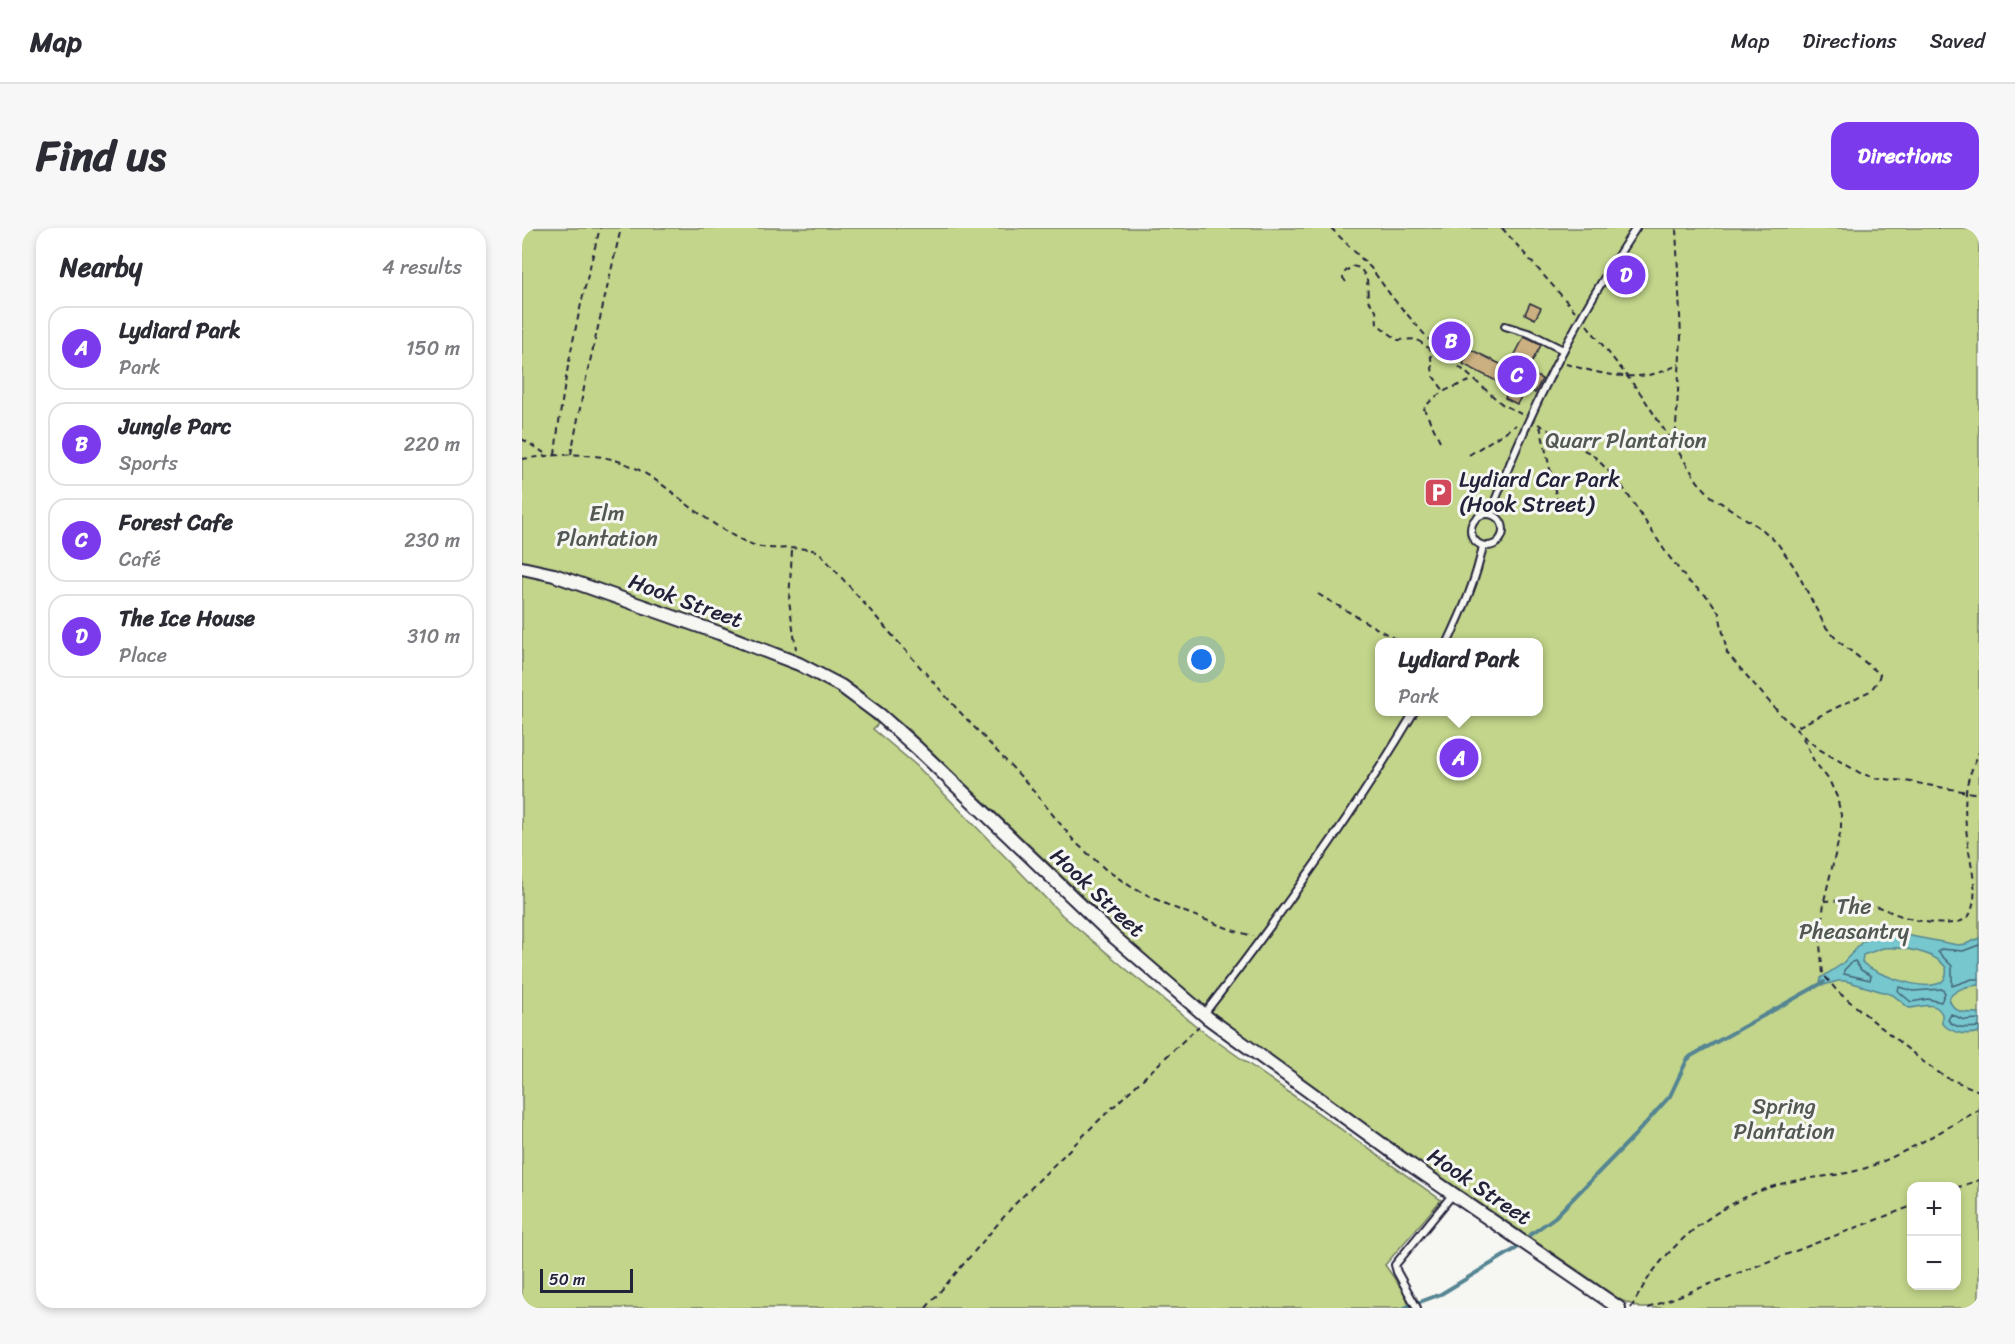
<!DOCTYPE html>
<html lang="en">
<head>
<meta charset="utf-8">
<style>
	:root { --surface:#fff; --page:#f7f7f7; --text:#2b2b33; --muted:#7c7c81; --line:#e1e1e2; --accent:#7c3aed }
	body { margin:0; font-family:Sriracha,sans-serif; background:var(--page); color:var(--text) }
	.controls { position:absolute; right:18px; bottom:18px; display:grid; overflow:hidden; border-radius:12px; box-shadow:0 3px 9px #0003 }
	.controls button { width:54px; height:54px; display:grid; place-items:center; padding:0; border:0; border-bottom:2px solid var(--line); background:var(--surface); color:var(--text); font:30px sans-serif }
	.scale { position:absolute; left:18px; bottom:15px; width:93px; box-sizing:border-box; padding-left:6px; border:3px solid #22223b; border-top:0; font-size:16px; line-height:21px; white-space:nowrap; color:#22223b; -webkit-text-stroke:4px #f6f6f2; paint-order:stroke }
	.you { position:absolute; left:680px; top:432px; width:21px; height:21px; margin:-15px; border:4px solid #fff; border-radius:50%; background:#1a73e8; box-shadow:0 0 0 9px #1a73e833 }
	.badge { display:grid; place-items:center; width:39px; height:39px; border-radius:50%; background:var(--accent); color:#fff; font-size:20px; font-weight:700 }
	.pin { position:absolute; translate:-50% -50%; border:3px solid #fff; box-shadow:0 2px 6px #0006 }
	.popup { position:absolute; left:853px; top:410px; width:168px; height:78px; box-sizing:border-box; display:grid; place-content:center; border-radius:12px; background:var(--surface); filter:drop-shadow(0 2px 4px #0005); font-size:20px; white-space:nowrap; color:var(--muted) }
	.popup b { font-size:22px; color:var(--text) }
	.popup::after { content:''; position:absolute; left:50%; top:100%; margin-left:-12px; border:12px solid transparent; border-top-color:var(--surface) }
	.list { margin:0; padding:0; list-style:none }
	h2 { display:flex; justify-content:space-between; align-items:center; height:78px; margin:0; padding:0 24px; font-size:26px }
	h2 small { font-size:20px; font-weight:400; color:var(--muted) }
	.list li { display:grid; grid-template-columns:39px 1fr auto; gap:18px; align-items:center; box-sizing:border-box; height:84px; margin:0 12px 12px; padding:0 12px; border:2px solid var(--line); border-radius:18px }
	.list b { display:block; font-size:22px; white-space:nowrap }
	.list p { margin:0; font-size:20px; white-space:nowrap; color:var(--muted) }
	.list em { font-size:20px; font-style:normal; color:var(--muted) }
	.map { position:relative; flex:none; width:1457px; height:1080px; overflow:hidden; border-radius:18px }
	header { display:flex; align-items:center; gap:36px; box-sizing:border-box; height:84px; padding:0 30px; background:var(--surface); border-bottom:2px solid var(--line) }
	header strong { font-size:28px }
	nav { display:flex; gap:33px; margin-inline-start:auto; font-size:21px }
	.intro { display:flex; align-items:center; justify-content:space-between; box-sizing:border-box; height:144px; padding:0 36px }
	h1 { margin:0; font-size:42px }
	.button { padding:15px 27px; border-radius:18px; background:var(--accent); color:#fff; font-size:21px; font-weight:700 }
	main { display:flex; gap:36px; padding:0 36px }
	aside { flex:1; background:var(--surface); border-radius:18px; box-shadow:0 3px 9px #0003 }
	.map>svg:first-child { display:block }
	.green { fill:#c2d58a; stroke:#727c62; stroke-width:1.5; fill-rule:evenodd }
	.water { fill:#76c7ce; stroke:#548593; stroke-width:1.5; fill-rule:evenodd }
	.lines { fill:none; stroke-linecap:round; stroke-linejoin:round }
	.shore { stroke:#446476; stroke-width:1.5 }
	.stream { stroke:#548593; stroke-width:4 }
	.building { fill:#cbb181; stroke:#22223b; stroke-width:1.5 }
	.lane-casing { stroke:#22223b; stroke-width:10 }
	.street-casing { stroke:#22223b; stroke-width:16 }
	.path { stroke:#22223b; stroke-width:2; stroke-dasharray:6 4.5; stroke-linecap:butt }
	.lane { stroke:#f6f6f2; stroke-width:6 }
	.street { stroke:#f6f6f2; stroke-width:12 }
	.labels { text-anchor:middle; stroke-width:6; stroke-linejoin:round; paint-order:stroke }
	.park-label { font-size:22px; fill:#525853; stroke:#f6f6f2 }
	.poi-label { font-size:22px; fill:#22223b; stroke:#f6f6f2; text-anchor:start }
	.street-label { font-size:22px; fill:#22223b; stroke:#f6f6f2 }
</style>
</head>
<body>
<header>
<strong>Map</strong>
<nav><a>Map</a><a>Directions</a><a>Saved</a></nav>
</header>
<div class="intro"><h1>Find us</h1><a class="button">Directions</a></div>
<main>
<aside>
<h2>Nearby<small>4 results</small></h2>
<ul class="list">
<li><span class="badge">A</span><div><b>Lydiard Park</b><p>Park</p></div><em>150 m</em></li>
<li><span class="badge">B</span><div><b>Jungle Parc</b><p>Sports</p></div><em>220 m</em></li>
<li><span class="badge">C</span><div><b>Forest Cafe</b><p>Café</p></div><em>230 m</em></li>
<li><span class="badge">D</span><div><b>The Ice House</b><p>Place</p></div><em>310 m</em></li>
</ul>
</aside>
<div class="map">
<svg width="1457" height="1080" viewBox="0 0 1457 1080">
	<rect width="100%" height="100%" fill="#f6f6f2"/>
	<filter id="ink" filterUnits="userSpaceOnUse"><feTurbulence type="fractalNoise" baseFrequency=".0167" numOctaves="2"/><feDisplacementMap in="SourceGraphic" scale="12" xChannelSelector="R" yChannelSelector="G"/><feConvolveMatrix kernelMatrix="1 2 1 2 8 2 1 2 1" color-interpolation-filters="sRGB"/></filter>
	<g filter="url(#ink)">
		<g class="green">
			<path d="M0,0H1457V1080H1118L1099,1072L761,840L697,793L624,733L568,675L386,501L335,460L308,445L0,336ZM858,414H1016V484H858ZM1390,958H1434V1058H1390Z"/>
			<polygon points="0,342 247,424 330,471 356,496 351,501 395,538 540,687 610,746 683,805 919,972 863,1037 884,1067 887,1080 0,1080"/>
		</g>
		<path class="water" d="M1357,706H1378L1436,717L1444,716L1457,710V757C1447,757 1431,762 1427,771C1432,786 1444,785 1457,785V804C1444,808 1431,805 1420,796V786C1413,772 1400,779 1387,780L1371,767L1324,753H1316L1302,757L1298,756L1299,750L1320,736L1340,714ZM1361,720C1380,719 1413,723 1424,740C1430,776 1352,747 1340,734L1341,727Z"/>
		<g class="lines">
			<g class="shore">
				<polyline points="1457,717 1441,723 1419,721 1416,724 1430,738 1430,758 1450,751 1457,751"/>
				<polygon points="1333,733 1339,742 1349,748 1348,752 1322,746 1322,742 1330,734"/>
				<polygon points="1377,759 1391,763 1420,761 1423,765 1419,774 1406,771 1389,774 1376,763"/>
				<path d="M1457,791L1442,792L1429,786L1426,792C1433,801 1446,800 1457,799"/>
			</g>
			<g class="stream">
				<polyline points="1008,1007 1033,989 1113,907 1148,868 1165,832 1169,828 1302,754"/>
				<polyline points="882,1080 919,1066 995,1020"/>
			</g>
		</g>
		<g class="building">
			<polygon points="1008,75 1019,80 1013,91 1003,86"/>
			<polygon points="933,103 938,113 925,120 919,110"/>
			<polygon points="1002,109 1019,117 1005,143 1020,151 1013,165 1004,160 995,176 983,170 988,160 941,136 948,121 986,140"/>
		</g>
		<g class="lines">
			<defs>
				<g id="lane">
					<polyline points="983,98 1009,106 1041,122"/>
					<circle cx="965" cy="302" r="16"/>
					<path d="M968,286C1006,185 1054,90 1114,0"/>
					<path d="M926,414C941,382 954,352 961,318"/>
					<path d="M682,786C757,689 830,589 892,484"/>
					<polyline points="895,1080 875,1044 873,1037 931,966"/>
				</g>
				<polyline id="street" points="0,340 32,347 197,405 277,436 319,458 358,487 396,521 591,708 686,790 883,933 1097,1080"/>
			</defs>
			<use href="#lane" class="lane-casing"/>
			<use href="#street" class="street-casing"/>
			<g class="path">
				<polyline points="809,0 849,40 870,69 910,115 980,176 1001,187"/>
				<polyline points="980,0 1053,83"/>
				<polyline points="1414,0 1416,0"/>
				<polyline points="824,54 821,50 823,44 830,38 838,40 845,50 846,72 854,82 855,96 876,112 894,111 908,121 911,148 922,163"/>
				<polyline points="1065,97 1119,166 1176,254 1190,269 1241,302 1256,316 1273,340 1303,398 1316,413 1358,446 1356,453 1348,463 1273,500"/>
				<path d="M1044,136C1082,147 1121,157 1157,136"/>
				<polyline points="1016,196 1071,227 1098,255 1145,326 1166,353 1187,370 1197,385 1205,425 1257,485 1280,507 1297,521 1338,545 1353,550 1383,553 1457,566"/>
				<polyline points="1018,198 1035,271"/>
				<polyline points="0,211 27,228"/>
				<path d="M918,213L902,181C913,164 932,159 950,152"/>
				<polyline points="1153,217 1159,109 1154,0"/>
				<polyline points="49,226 63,155 99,0"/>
				<path d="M33,227C41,151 58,75 78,0"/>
				<polyline points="947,227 994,197"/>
				<path d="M0,231C36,226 75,222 109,238C129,247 149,263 166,277C185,291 207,308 229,316C251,325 276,316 297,324L436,482L505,555L553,614L583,641L611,660L650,679L713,703L731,708"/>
				<polyline points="270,323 267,372 274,421"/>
				<polyline points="796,366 878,414"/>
				<polyline points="1281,510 1292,533 1307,552 1315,569 1319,587 1319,602 1302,673 1298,717 1301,746 1316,764 1403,835 1423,849 1457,863"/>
				<path d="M1302,673C1318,672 1333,673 1348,677C1360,679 1371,686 1383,689C1398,694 1439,702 1448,686C1457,666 1450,644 1447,623C1444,604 1442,583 1444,564C1445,550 1452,537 1457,524"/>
				<polyline points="1434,960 1457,952"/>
				<polyline points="404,1080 492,977 572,897 677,798"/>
				<path d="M1109,1080C1116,1068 1122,1056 1130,1045C1162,1002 1211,968 1263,955C1290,948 1317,949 1344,940C1383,926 1420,902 1457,882"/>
				<polyline points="1126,1080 1390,978"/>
			</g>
			<use href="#lane" class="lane"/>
			<use href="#street" class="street"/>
		</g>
	</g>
	<defs>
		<symbol id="parking-square" viewBox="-11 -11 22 22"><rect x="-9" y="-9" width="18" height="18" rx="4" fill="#d1495b" stroke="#f6f6f2"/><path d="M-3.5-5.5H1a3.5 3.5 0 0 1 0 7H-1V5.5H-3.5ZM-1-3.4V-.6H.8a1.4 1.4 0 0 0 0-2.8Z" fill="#fff"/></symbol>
	</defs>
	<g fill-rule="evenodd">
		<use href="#parking-square" x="900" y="248" width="33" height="33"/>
	</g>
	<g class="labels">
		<g class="park-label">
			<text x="1104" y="220">Quarr Plantation</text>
			<text x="85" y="293">Elm<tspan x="85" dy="25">Plantation</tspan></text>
			<text x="1332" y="686">The<tspan x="1332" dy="25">Pheasantry</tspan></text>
			<text x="1262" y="886">Spring<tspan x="1262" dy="25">Plantation</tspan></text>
		</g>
		<g class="poi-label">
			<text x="937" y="259">Lydiard Car Park<tspan x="937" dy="25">(Hook Street)</tspan></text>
		</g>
		<g class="street-label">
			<text transform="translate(164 372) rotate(20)" y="8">Hook Street</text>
			<text transform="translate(576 664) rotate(43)" y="8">Hook Street</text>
			<text transform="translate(958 958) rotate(34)" y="8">Hook Street</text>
		</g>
	</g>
</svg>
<div class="controls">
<button>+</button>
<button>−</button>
</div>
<div class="scale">50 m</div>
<div class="you"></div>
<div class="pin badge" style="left:937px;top:530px">A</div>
<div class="popup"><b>Lydiard Park</b>Park</div>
<div class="pin badge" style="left:929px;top:113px">B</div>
<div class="pin badge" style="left:995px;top:147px">C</div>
<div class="pin badge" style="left:1104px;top:47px">D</div>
</div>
</main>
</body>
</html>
